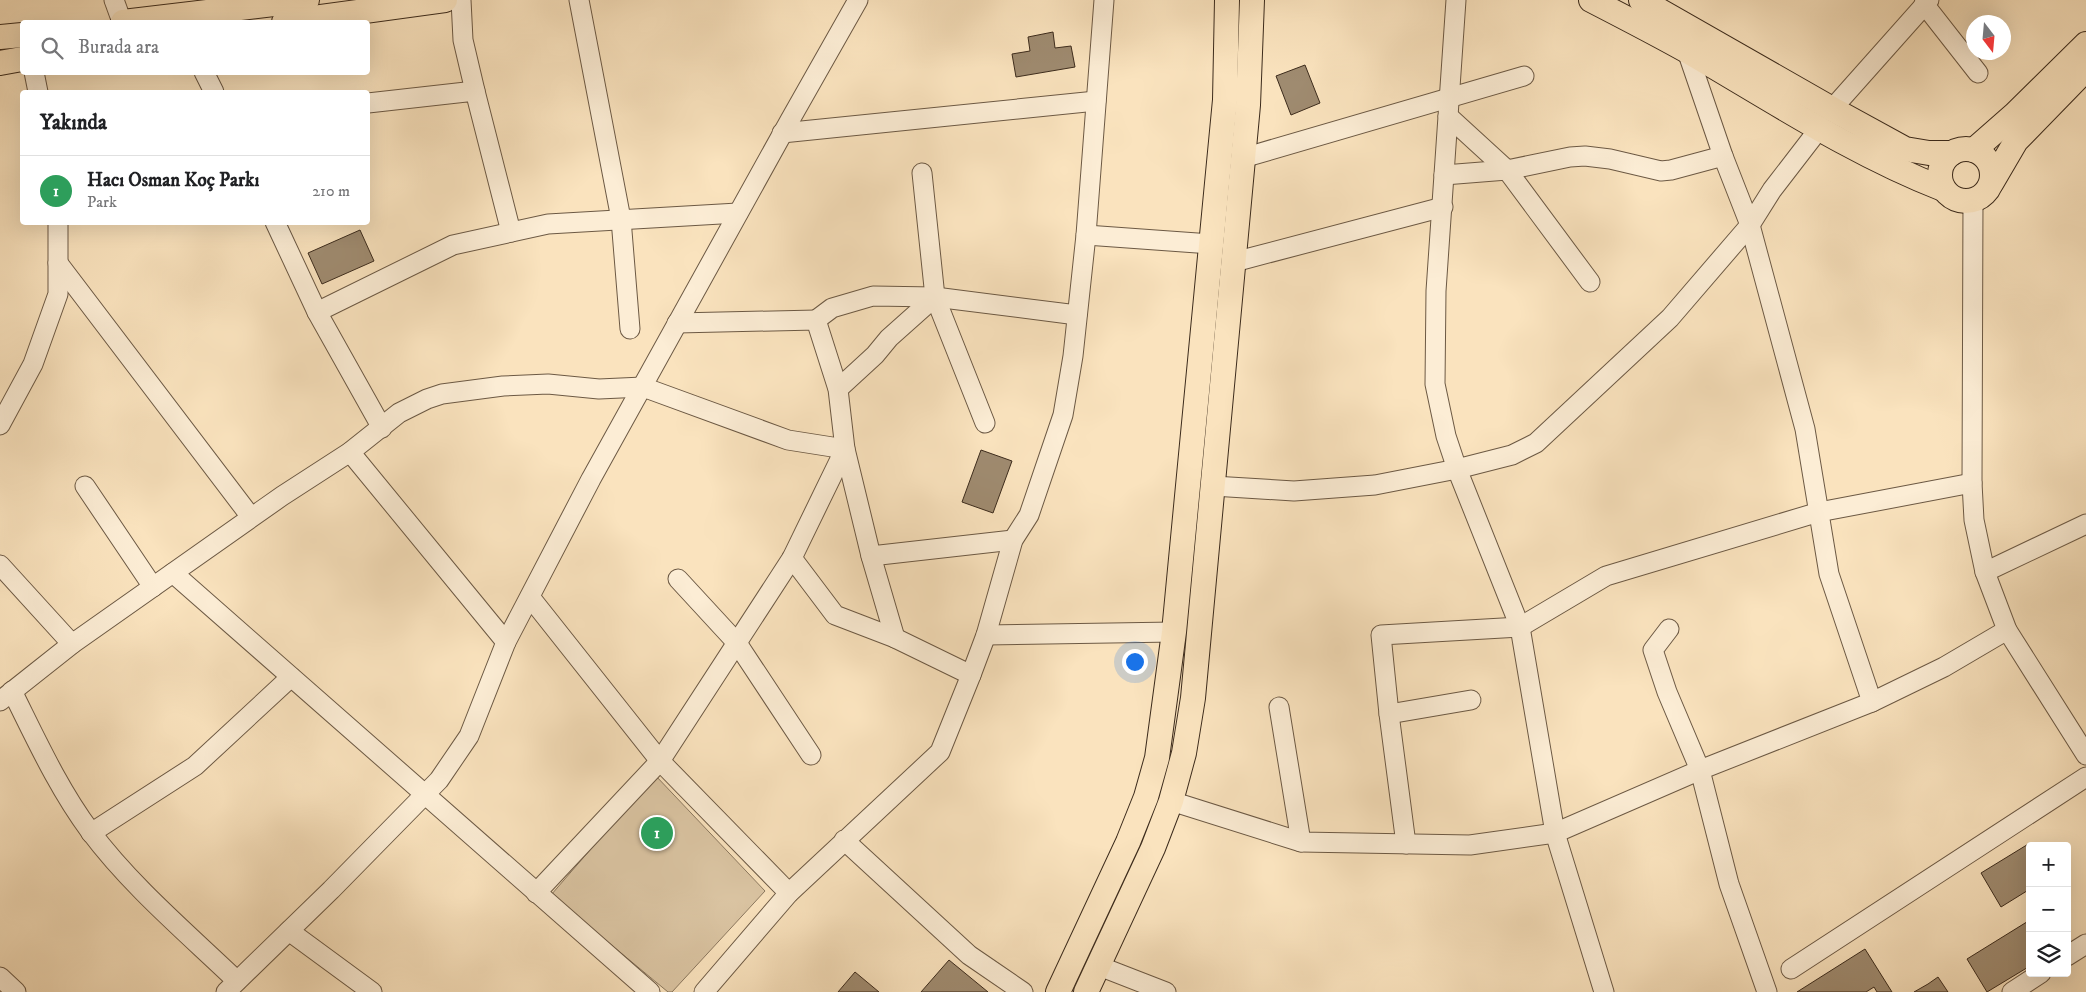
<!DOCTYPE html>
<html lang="tr">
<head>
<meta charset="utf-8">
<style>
	:root { --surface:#fff; --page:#f2f2f2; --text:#202124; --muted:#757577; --line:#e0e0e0; --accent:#8f2418 }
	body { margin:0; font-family:"IM FELL DW Pica",serif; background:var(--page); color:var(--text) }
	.controls { position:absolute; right:15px; bottom:15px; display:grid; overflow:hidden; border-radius:5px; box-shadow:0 5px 20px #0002 }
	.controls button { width:45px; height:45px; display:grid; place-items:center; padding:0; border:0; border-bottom:1px solid var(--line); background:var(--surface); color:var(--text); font:25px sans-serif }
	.compass { position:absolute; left:1966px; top:15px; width:45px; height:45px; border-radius:50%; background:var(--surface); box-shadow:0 5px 20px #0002; rotate:164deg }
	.you { position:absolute; left:1134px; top:661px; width:18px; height:18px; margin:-12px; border:4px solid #fff; border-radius:50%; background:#1a73e8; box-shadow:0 0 0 8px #1a73e833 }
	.badge { display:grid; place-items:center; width:32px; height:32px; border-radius:50%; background:var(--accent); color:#fff; font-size:16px; font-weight:700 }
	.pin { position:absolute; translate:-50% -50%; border:2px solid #fff; box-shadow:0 1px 5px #0006 }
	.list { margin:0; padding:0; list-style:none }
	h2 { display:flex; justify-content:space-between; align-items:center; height:65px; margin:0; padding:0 20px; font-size:21px }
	h2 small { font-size:16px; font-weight:400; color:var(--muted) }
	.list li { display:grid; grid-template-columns:32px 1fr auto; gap:15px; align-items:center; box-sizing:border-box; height:70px; padding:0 20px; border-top:1px solid var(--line) }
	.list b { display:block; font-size:19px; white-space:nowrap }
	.list p { margin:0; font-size:16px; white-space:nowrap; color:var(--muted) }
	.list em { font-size:16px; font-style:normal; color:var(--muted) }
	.icon { flex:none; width:28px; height:28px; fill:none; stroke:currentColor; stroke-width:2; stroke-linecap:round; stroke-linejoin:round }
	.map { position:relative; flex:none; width:2086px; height:992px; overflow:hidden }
	.search { position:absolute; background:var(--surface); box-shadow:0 5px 20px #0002; left:20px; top:20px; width:350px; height:55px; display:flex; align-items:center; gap:12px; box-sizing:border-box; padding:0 18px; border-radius:5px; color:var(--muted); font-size:19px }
	.panel { position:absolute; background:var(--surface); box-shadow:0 5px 20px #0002; left:20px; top:90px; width:350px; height:135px; border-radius:5px }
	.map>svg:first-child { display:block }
	.green { fill:#dac4a2; stroke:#8b785f }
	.building { fill:#9f8b70; stroke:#3c2b1c }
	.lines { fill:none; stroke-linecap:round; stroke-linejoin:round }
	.minor-casing { stroke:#6c5944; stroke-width:21 }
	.major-casing { stroke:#3c2b1c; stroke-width:26 }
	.minor { stroke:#fcedd5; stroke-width:19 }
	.major { stroke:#fae3be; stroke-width:24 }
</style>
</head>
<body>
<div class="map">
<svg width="2086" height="992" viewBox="0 0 2086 992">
	<rect width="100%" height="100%" fill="#fae3be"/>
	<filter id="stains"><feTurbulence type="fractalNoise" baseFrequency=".004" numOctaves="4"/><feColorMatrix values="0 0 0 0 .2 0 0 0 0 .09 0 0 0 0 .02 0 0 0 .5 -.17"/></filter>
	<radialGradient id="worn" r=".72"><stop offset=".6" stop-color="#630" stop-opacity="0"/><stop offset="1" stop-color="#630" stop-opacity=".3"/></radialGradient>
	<polygon class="green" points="655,775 765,891 672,992 668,992 551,895"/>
	<g class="building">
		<polygon points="1053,32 1055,48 1071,46 1075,67 1016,77 1012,54 1030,51 1028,37"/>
		<polygon points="1305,65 1320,103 1291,115 1276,76"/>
		<polygon points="360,230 374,261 322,284 308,253"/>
		<polygon points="981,450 1012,461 993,513 962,502"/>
		<polygon points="2030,843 2030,889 2001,907 1981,873"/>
		<polygon points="2030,920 2030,966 1987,992 1967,959"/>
		<polygon points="1865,949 1892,992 1877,992 1874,987 1866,992 1797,992"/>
		<polygon points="949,960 988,992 921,992"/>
		<polygon points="855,972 879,992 838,992"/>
		<polygon points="1938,977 1948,992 1914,992 1928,984"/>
	</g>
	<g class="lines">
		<defs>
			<g id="minor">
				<polyline points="114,0 122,22"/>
				<polyline points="461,0 463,40 475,91"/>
				<polyline points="579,0 621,219 630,329"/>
				<polyline points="1456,0 1436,291 1435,384 1446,436 1457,469 1520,627 1555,833 1604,992"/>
				<polyline points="1924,4 1978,73"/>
				<polyline points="1687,51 1723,156 1750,225 1805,429 1829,574 1872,702"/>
				<polyline points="34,72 38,92"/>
				<polyline points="204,72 214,92"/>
				<polyline points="368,103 475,91 511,232"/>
				<polyline points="1832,109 1929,0"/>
				<polyline points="1448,116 1507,170 1590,282"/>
				<polyline points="782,133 1096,101"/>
				<polyline points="1243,158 1524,76"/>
				<polyline points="922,173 935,297 985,423"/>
				<polyline points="1444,175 1507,170 1570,157 1585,156 1610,159 1661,171 1671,170 1723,156"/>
				<polyline points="1973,201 1972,483 1974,520 1985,572 2007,630 2086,755"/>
				<polyline points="275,222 317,312 382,428"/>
				<polyline points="1086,235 1211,244"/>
				<polyline points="1234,262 1443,207"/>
				<polyline points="58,263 251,517"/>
				<polyline points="317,312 453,245 548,224 738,213"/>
				<polyline points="816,320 832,308 873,296 935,297 1077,315"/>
				<polyline points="838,389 875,355 889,338 935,297"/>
				<polyline points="0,425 33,364 58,294 58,222"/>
				<polyline points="350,452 506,642"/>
				<polyline points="85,486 153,587"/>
				<polyline points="1213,486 1294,491 1375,485 1457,469 1512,455 1536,443 1670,318 1750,225 1772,190 1819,129"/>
				<polyline points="871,556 1013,540"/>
				<polyline points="792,558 835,615 895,638 971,675"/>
				<polyline points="0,565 72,644"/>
				<polyline points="1985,572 2086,524"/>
				<polyline points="173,573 650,992"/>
				<polyline points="678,579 737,643 811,755"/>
				<polyline points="530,597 660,761 789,893"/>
				<polyline points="1669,629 1653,650 1667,692 1700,770 1729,884 1767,992"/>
				<polyline points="986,635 1174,632"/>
				<path d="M12,691C36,739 58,788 90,831C131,886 188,934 237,981"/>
				<polyline points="0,701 72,644 282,496 350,452 399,413 427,399 442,394 503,386 548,384 599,389 643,387 788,440 845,449 871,556 895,638"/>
				<polyline points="1279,707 1301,842"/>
				<polyline points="1389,714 1471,700"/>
				<polyline points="1171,801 1301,842 1470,845 1555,833 1700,770 1872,702 1944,667 2007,630"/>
				<polyline points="91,833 195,766 291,677"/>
				<polyline points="844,840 969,955 1023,992"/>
				<polyline points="1406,844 1389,714 1381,635 1520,627 1606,576 1819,512 1972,483"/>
				<polyline points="536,893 660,761 792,558 845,449 838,389 816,320 677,323"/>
				<polyline points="289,931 372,992"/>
				<polyline points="2067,956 2086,944"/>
				<polyline points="1099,966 1166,992"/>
				<polyline points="1791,969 2086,777"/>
				<polyline points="0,977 16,992"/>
				<polyline points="226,992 331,890 439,780 469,736 506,642 591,479 790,120 858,0"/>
				<polyline points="704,992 789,893 940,752 971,675 986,635 1013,540 1029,515 1063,415 1073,356 1086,235 1104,0"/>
				<polyline points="2012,992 2041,973"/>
			</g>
			<g id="major">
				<path d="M1591,0C1624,17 1657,34 1689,52C1772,100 1853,154 1943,189"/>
				<polyline points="1641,0 1832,109 1905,149 1929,153 1952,153"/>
				<polyline points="123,22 307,0"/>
				<polyline points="284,22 445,0"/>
				<polyline points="0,37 22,35"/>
				<polyline points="0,63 22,59"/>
				<circle cx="1966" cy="175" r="26"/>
				<polyline points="1974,150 2015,114 2086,44"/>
				<polyline points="1992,182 2016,141 2086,69"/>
				<polyline points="1058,992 1128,842 1146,797 1157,758 1174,632 1225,100 1227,0"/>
				<polyline points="1086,992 1153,848 1171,801 1184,753 1193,698 1248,105 1252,0"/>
			</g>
		</defs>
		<use href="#minor" class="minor-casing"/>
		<use href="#major" class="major-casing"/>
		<use href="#minor" class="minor"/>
		<use href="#major" class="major"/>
	</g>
	<rect width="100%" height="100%" filter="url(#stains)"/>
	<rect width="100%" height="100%" fill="url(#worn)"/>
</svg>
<div class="controls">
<button>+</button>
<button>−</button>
<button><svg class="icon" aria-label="layers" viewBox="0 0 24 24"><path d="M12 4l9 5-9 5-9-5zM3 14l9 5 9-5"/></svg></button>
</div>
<svg class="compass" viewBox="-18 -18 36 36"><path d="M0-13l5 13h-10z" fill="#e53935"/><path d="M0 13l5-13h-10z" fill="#757577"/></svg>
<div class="you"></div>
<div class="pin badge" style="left:657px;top:833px;background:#2e9e5b">1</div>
<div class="search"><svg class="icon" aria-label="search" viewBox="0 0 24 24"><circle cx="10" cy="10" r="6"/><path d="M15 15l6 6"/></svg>Burada ara</div>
<section class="panel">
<h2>Yakında<small></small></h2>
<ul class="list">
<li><span class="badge" style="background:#2e9e5b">1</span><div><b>Hacı Osman Koç Parkı</b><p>Park</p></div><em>210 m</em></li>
</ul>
</section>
</div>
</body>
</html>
